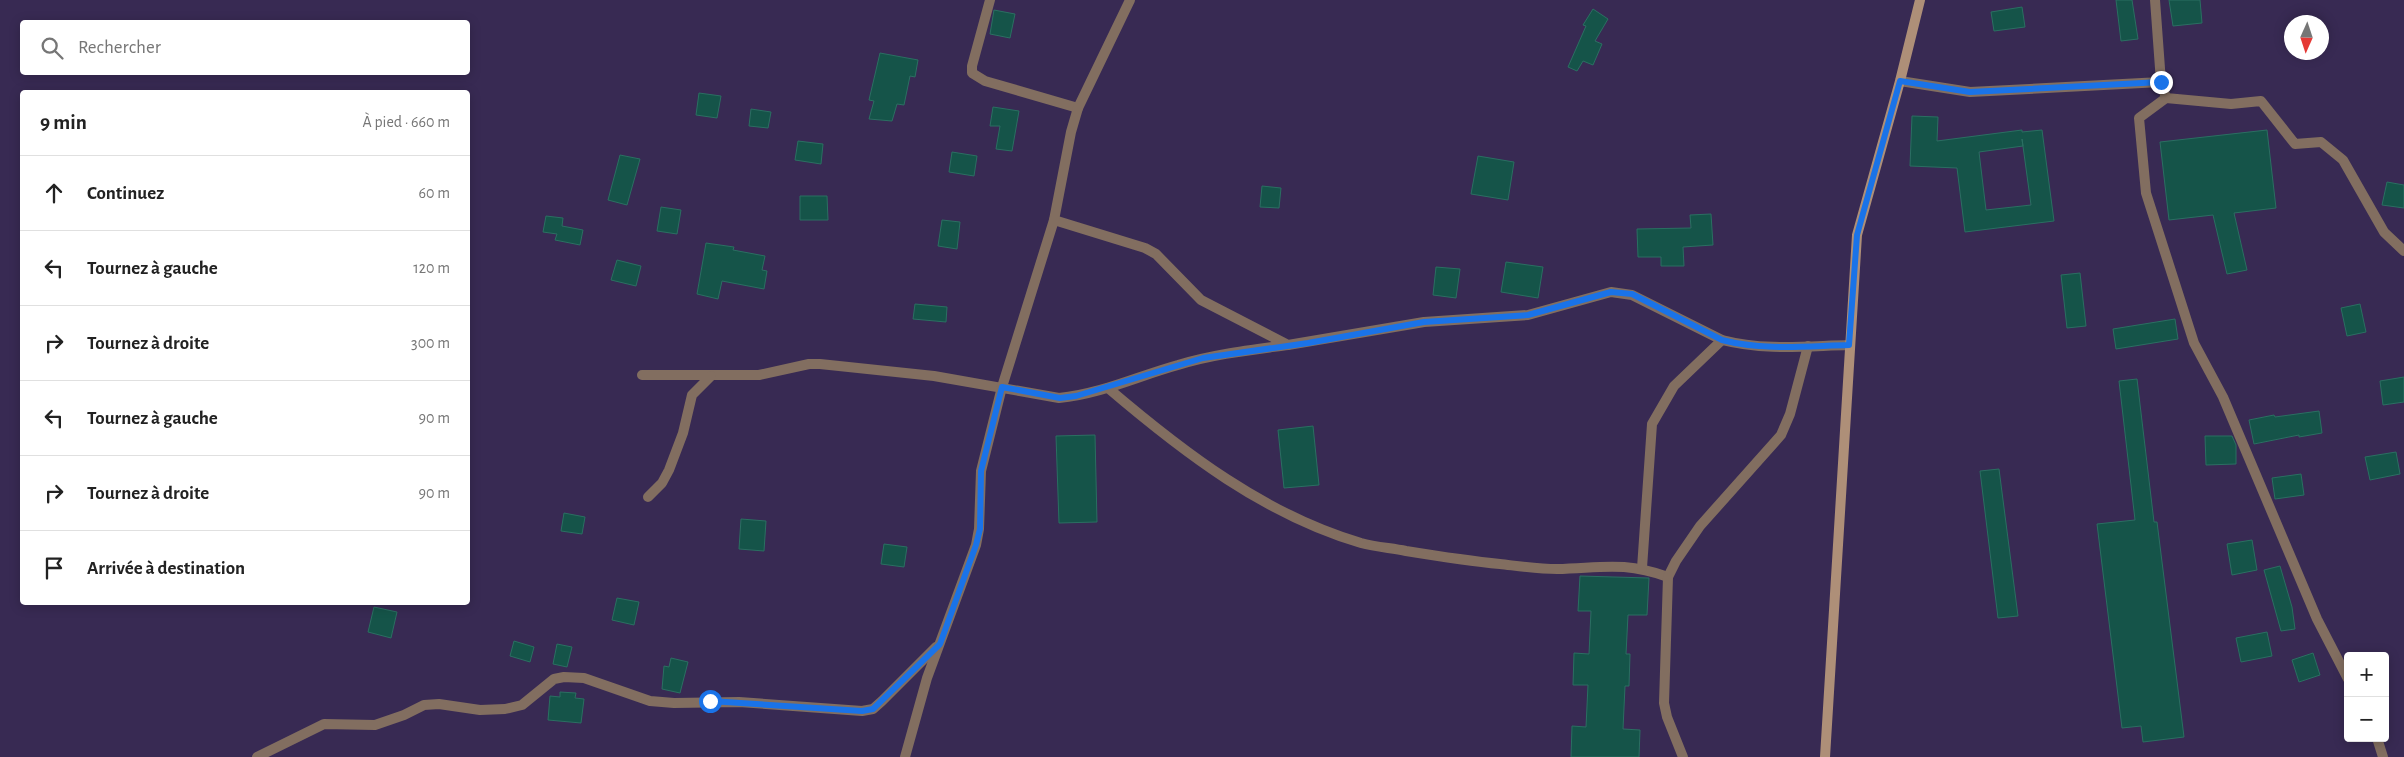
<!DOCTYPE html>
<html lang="fr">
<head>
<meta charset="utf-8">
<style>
	:root { --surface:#fff; --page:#f2f2f2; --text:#222; --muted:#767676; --line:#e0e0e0 }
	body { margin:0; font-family:"Alegreya Sans",sans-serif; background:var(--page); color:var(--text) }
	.controls { position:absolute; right:15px; bottom:15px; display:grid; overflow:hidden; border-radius:5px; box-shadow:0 2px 12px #0003 }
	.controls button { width:45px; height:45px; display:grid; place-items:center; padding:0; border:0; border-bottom:1px solid var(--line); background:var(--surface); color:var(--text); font:25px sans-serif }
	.compass { position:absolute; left:2284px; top:15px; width:45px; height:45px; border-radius:50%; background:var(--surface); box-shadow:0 2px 12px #0003; rotate:183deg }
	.stop { position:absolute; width:15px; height:15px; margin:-11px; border:4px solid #1a73e8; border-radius:50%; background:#fff }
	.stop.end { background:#1a73e8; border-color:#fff; box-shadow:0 1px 5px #0008 }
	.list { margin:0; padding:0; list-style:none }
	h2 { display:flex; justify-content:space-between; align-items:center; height:65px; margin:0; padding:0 20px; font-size:21px }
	h2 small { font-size:16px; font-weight:400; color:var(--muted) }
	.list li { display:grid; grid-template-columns:32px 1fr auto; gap:15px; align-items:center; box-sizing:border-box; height:75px; padding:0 20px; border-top:1px solid var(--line) }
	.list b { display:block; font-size:19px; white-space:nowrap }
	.list em { font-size:16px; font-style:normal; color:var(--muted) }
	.icon { flex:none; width:28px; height:28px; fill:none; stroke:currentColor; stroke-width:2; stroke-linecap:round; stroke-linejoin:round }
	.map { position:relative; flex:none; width:2404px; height:757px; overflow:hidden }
	.search { position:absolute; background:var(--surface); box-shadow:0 2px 12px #0003; left:20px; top:20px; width:450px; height:55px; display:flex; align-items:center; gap:12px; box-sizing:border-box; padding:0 18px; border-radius:5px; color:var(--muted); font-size:19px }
	.panel { position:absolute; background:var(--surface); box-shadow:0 2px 12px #0003; left:20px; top:90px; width:450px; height:515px; border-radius:5px }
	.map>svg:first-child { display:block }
	.building { fill:#155449; stroke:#2b6f62; fill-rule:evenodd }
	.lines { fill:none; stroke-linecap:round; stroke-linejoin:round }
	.minor { stroke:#826e60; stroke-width:10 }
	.secondary { stroke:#ae8f78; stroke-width:10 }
	.route { stroke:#1a73e8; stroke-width:6 }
</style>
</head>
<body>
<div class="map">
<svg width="2404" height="757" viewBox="0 0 2404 757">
	<rect width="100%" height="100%" fill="#382a53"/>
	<g class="building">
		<polygon points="2116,0 2132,0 2138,39 2121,41"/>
		<polygon points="2169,0 2200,0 2202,23 2173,26"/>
		<polygon points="2022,7 2025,27 1994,31 1991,12"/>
		<polygon points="1593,9 1608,19 1595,41 1602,44 1593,65 1583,61 1577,71 1568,67 1586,26 1583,25"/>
		<polygon points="994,10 1015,14 1010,38 990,34"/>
		<polygon points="880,53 918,60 915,77 910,76 904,105 897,104 892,121 869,119 874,101 869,100"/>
		<polygon points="699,93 721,96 717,118 696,115"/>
		<polygon points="993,107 1019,111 1012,151 996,149 1000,126 990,126"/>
		<polygon points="751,109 771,112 768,128 749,126"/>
		<path d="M1912,116L1938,117L1937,141L2022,130V132L2042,130L2054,221L1965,232L1957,168L1910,166ZM2022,139L2031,205L1986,210L1979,152L2023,146Z"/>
		<polygon points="2267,130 2276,208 2234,213 2247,270 2227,274 2213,215 2169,220 2160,142"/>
		<polygon points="798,141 823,144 821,164 795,160"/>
		<polygon points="952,152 977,156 974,176 949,172"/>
		<polygon points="620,155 640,159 627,205 608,200"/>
		<polygon points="1478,156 1514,162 1508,200 1471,194"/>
		<polygon points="2387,182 2404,185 2404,208 2382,205"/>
		<polygon points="1262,186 1281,188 1279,208 1260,207"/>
		<polygon points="800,196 827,196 828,220 800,220"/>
		<polygon points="661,207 681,210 677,234 657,231"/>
		<polygon points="1711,214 1713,245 1683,247 1684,266 1661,266 1661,257 1638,257 1637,229 1691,228 1690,215"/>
		<polygon points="546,216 563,218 562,226 583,230 580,245 555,240 557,234 543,232"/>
		<polygon points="942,220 960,222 957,249 938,246"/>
		<polygon points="706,243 734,247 733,250 765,256 762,270 767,271 764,289 722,281 718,299 697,294"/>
		<polygon points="617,260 641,266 636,286 611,280"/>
		<polygon points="1506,262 1543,267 1538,298 1501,292"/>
		<polygon points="1436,267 1460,269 1456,298 1433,295"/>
		<polygon points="2080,273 2086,326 2067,328 2061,275"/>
		<polygon points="915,304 947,307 946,322 913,319"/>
		<polygon points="2360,304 2366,332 2347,336 2341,308"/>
		<polygon points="2175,319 2178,339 2116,349 2113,329"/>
		<polygon points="2404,377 2404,402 2383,405 2380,381"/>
		<polygon points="2137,379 2154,522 2157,522 2184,737 2143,742 2141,726 2122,728 2097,524 2135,520 2119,381"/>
		<polygon points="2319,411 2322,433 2299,437 2299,435 2254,444 2249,420 2274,415 2275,417"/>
		<polygon points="1313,426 1319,485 1284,488 1278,430"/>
		<polygon points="1095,435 1097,522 1059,523 1056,436"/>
		<polygon points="2205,436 2232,436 2236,445 2236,464 2206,465"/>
		<polygon points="2396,452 2400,474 2370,480 2365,457"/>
		<polygon points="1999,469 2018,616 1998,618 1980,471"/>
		<polygon points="2301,474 2304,495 2275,499 2272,478"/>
		<polygon points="564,513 585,517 582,534 561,531"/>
		<polygon points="741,519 766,521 764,551 739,549"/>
		<polygon points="2252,540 2257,570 2232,575 2227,544"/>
		<polygon points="884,544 907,547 904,567 881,564"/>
		<polygon points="2280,566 2292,607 2295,629 2281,631 2264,570"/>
		<polygon points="1580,576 1649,578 1647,615 1628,615 1626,654 1630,654 1629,686 1625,686 1623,729 1640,730 1639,757 1571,757 1572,726 1586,727 1588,685 1573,685 1574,653 1589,654 1591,611 1578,611"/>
		<polygon points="617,598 639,602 634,625 612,620"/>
		<polygon points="374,607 397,612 391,638 368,632"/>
		<polygon points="2267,632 2272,656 2241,662 2236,638"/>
		<polygon points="514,641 534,647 530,662 510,656"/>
		<polygon points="557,644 572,647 567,667 553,664"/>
		<polygon points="2313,653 2320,675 2299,682 2292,660"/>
		<polygon points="671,658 688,662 680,693 662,689 664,666 669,667"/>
		<polygon points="560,692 576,693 575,698 584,699 581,723 548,720 550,696 560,697"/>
	</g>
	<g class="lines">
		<g class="minor">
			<polyline points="990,0 972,66 972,73 985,81 1078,108"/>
			<polyline points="2155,0 2161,82 2166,98 2139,118 2146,193 2194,343 2223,397 2317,619 2348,679"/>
			<polyline points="1900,81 1970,92 2161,82"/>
			<polyline points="2166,98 2231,104 2261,101 2295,144 2321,142 2343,160 2384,232 2404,251"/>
			<path d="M1054,220L1145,248L1156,254L1201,300L1288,345L1424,322L1528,315L1611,292L1632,295L1722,340C1765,351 1806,346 1849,345"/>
			<path d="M642,375H759L809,364H820L934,376L1059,398C1101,394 1138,376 1178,365C1214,354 1251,350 1288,345"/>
			<path d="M1108,388C1183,452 1265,515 1361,543C1376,547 1391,548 1406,551C1437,556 1469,561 1500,564C1518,566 1538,569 1557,569C1602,568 1623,561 1668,577"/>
			<polyline points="648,497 662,483 669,470 683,433 692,395 711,376"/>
			<polyline points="1642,568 1652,424 1674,386 1722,340"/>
			<polyline points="2377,738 2383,757"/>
			<polyline points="257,757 324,724 375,725 404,715 424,705 439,704 480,710 505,709 522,705 554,679 564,677 584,678 650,701 674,703 739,702 862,711 873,709 882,701 936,647"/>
			<polyline points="905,757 927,678 976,545 979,529 981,471 1002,387 1054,220 1071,132 1078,108 1130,0"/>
			<polyline points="1683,757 1667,717 1664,703 1668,577 1676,561 1700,526 1781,435 1790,414 1808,346"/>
		</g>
		<polyline class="secondary" points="1825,757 1857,235 1900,81 1920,0"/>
	</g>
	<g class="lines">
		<path class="route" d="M710,701L862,711L873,709L940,644L976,545L980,529L981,471L1002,387L1060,398L1076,396L1203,358L1308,343L1424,322L1528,315L1611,292L1632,294L1722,340C1764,351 1806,346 1849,345L1857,235L1900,81L1970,92L2161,82"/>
	</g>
</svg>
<div class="controls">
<button>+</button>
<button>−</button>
</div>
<svg class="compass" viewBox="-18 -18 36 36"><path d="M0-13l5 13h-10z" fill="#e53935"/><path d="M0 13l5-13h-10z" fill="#767676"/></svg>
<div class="stop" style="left:710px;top:701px"></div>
<div class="stop end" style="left:2161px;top:82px"></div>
<div class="search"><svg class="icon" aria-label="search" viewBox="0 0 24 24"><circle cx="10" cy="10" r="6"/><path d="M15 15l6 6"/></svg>Rechercher</div>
<section class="panel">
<h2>9 min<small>À pied · 660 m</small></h2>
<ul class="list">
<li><svg class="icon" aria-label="ahead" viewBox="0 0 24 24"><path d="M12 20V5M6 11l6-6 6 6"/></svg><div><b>Continuez</b></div><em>60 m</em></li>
<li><svg class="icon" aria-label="left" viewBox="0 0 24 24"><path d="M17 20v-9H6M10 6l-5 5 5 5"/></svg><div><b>Tournez à gauche</b></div><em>120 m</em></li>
<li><svg class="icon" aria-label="right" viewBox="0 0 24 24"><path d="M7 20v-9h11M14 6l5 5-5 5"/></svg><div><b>Tournez à droite</b></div><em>300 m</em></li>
<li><svg class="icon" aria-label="left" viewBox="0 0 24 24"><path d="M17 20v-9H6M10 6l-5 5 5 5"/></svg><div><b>Tournez à gauche</b></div><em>90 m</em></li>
<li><svg class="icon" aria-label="right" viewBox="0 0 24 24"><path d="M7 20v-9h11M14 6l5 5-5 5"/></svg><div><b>Tournez à droite</b></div><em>90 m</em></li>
<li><svg class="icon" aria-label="arrive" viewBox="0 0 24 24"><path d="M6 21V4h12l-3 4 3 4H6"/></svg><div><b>Arrivée à destination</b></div></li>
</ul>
</section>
</div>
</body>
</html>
